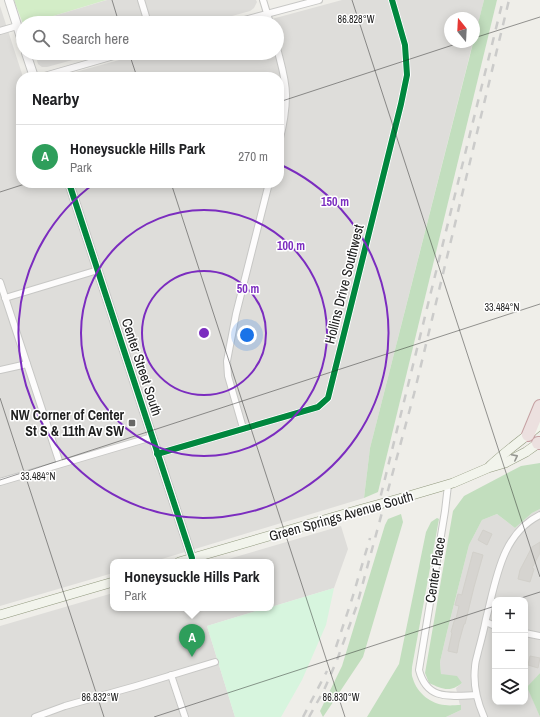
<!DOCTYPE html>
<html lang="en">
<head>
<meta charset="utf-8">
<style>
	:root { --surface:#fff; --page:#f2f2f2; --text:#202124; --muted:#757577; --line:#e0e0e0; --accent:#686866 }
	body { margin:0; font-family:"Archivo Narrow",sans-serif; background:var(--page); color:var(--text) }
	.controls { position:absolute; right:12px; bottom:12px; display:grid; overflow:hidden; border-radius:8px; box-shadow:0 2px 10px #0003 }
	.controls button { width:36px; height:36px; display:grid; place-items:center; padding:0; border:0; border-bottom:1px solid var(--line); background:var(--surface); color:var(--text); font:20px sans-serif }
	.compass { position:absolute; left:444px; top:12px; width:36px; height:36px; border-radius:50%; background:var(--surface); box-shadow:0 2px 10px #0003; rotate:342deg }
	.you { position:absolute; left:247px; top:335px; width:14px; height:14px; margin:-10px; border:3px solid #fff; border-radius:50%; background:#1a73e8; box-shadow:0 0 0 6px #1a73e833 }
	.badge { display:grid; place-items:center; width:26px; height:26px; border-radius:50%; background:var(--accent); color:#fff; font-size:13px; font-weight:700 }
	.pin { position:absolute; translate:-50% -33px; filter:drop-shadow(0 1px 2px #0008) }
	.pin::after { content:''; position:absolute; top:21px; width:14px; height:12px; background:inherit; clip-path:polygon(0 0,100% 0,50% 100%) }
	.popup { position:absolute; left:110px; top:559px; width:164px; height:52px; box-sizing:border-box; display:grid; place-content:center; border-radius:8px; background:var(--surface); filter:drop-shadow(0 1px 3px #0005); font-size:13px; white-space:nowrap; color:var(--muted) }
	.popup b { font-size:15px; color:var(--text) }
	.popup::after { content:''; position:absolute; left:50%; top:100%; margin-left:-8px; border:8px solid transparent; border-top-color:var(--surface) }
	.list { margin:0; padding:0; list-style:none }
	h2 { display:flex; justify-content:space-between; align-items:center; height:52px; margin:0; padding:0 16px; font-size:17px }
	h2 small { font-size:13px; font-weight:400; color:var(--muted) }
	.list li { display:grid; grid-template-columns:26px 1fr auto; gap:12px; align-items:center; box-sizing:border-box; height:64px; padding:0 16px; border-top:1px solid var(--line) }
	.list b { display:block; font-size:15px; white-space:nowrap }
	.list p { margin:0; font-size:13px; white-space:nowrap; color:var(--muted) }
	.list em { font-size:13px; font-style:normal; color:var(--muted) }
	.icon { flex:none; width:22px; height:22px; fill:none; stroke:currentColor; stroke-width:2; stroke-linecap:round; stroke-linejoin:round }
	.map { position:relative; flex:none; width:540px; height:717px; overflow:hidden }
	.search { position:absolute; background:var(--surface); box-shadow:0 2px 10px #0003; left:16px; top:16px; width:268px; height:44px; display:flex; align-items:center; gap:10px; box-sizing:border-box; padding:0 14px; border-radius:22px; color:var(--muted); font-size:15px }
	.panel { position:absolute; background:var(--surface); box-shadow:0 2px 10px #0003; left:16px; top:72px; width:268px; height:116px; border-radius:16px }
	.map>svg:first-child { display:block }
	.residential { fill:#deddda; fill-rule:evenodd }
	.grass { fill:#d3edc7 }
	.forest { fill:#c2debe }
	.park { fill:#d7f5de }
	.building { fill:#d6d4d0; stroke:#d2d0ca }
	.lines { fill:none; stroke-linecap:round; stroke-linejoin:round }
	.minor-casing { stroke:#c7c7c5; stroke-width:8 }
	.tertiary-casing { stroke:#c7c7c5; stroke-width:10 }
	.secondary-casing { stroke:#929a7f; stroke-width:10 }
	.motorway-casing { stroke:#c5a0a2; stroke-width:14 }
	.minor { stroke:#fdfcfc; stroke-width:6 }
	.tertiary { stroke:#fdfcfc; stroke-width:8 }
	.secondary { stroke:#f2f4ec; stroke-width:9 }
	.motorway { stroke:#ece0df; stroke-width:12 }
	.rail { stroke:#cbcbca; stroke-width:2.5; stroke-dasharray:8 8; stroke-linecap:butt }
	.secondary-bridge-casing { stroke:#929a7f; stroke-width:10; stroke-linecap:butt }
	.secondary-bridge { stroke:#f2f4ec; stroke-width:9 }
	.cycleway-casing { stroke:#fff; stroke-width:8 }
	.cycleway { stroke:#00873e; stroke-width:6 }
	.oneway { stroke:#949590 }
	.ticks { fill:none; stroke:#202020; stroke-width:1; stroke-opacity:0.45 }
	.ring { fill:none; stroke:#7b2cbf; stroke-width:2 }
	.poi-dot { fill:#686866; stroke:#fff; stroke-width:1.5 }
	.labels { text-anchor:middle; stroke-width:3; stroke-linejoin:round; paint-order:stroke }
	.street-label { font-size:14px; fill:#202020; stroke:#fff }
	.poi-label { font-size:14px; font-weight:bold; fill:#202020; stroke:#fff; text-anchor:end }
	.ticks-label { font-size:10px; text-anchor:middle; fill:#202020; stroke:#fff; stroke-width:3; stroke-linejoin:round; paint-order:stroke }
	.centre { fill:#7b2cbf; stroke:#fff; stroke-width:2 }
	.ring-label { font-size:12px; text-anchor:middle; font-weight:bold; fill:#7b2cbf; stroke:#fff; stroke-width:3; stroke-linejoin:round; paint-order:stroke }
</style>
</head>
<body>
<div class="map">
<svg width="540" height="717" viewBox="0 0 540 717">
	<rect width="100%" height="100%" fill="#efeee9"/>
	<g class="residential">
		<polygon points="107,0 256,0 257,2 254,8 250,11 207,23 30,23"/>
		<polygon points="342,0 484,0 474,40 474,18 450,18 450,42 473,42 370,448 364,498 152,562 113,562 113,573 0,606 0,6 23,77 21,77 21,183 279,183 279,77 57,77 145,53 277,53 277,23 257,23"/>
		<polygon points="35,53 98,53 47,67 42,67 38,64"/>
		<path d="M540,509V673L528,687L540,717H446L461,710L456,688L462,683L441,674L440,662L447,632L469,545L482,520L497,514L515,528L532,513ZM495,600H525V702H495Z"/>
		<polygon points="341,526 348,549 334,588 271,607 271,562 218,562"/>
		<polygon points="113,593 113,608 266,608 207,626 235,717 0,717 0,626"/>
	</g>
	<polygon class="grass" points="14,0 106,0 30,23 23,23 23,24"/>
	<g class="forest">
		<polygon points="484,0 497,0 378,492 364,498 370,448"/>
		<path d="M540,463V509L532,513L515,528L497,514L482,520L469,545L447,632L440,662L441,674L457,676L462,683C450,693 442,689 429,683L425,673L453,511L464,496L521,466Z"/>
		<polygon points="401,514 403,522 363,657 323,717 320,711 342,666 385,525 388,519"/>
		<path d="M437,518L439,519L412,667C412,671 411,675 413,679C417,693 431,704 445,705C450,706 455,705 461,705V710L446,717H367L399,664L426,532L431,522Z"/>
		<polygon points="540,673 540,717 527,687"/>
	</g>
	<polygon class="park" points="334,588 326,625 302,680 281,717 235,717 207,626 266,608 271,608 271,607"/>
	<g class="building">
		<polygon points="483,530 492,534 487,545 478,540"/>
		<polygon points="540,542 540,553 532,568 534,569 530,582 518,579 520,570 532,547"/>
		<polygon points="473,552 483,555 474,587 465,624 464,624 459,642 457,653 448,651 452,633 451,632 455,618 456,619 459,606 455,605 458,594 462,595 462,594"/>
		<polygon points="530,656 540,658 538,668 528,665"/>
	</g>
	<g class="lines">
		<defs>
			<g id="minor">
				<polyline points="141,0 148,23"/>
				<polyline points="263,0 270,23"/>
				<polyline points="233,23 319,0"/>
				<polyline points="0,31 17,26"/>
				<path d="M277,48C281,64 286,79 286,95C286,111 283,127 279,142"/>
				<polyline points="41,77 124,53"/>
				<polyline points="0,282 60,464"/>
				<polyline points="5,298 98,270"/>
				<polyline points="0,370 27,364"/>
				<polyline points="243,428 228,376 227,361 236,314 269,183"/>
				<polyline points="157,454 318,407 328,398 401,104 407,75 405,45 392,0"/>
				<polyline points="0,482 152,437"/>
				<path d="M448,485L445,511L419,670C427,701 450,696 476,695"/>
				<polyline points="486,622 495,626"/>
				<polyline points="525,633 540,636"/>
				<polyline points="171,675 185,717"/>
				<polyline points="35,717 65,706 136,686 215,662"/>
				<path d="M484,717C477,701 473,684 475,667C475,662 477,657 478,652C481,641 484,630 486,619C496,581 501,534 540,515"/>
			</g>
			<g id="tertiary">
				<polyline points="9,0 23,44"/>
				<polyline points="26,53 34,77"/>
				<polyline points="69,183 192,558"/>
			</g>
			<g id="secondary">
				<path d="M490,466C506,451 523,439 540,425"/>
				<polyline points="402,498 453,483 488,468 505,463 526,452 540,442"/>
				<polyline points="179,562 362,509"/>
				<polyline points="0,615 113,582"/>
			</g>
			<g id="motorway">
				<polyline points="528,435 540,406"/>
				<polyline points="538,443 540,443"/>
			</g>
		</defs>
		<use href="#minor" class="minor-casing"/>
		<use href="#tertiary" class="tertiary-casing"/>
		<use href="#secondary" class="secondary-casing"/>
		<use href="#motorway" class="motorway-casing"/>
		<use href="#minor" class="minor"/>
		<use href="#tertiary" class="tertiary"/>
		<use href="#secondary" class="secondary"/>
		<use href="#motorway" class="motorway"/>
		<g class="rail">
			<polyline points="377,511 503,0"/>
			<polyline points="336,647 352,599 370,538"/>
			<polyline points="303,717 327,671"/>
			<polyline points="309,717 324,690 337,660 357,605 414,394 509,0"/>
		</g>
		<defs>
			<polyline id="secondary-bridge" points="362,509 402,498"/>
		</defs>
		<use href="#secondary-bridge" class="secondary-bridge-casing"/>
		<use href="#secondary-bridge" class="secondary-bridge"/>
		<defs>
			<g id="cycleway">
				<polyline points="69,183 192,558"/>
				<polyline points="157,454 318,407 328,398 401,104 407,75 405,45 392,0"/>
			</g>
		</defs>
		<use href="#cycleway" class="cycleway-casing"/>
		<use href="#cycleway" class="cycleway"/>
	</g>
	<defs><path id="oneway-chevron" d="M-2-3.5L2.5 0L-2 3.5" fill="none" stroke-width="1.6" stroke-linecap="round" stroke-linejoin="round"/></defs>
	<use class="oneway" href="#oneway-chevron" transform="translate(515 457) rotate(-27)"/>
	<path class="ticks" d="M112,0L119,23M352,0L540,577M474,38L540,17M129,53L137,77M279,102L462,42M171,183L345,717M0,192L28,183M0,398L104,717M0,480L540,304M515,600L540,592M154,717L495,606"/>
	<g class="ring">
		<circle cx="204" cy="333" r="62"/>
		<circle cx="204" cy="333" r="123"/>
		<path d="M279 164A185 185 0 1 1 95 183"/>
	</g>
	<rect class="poi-dot" x="128" y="419" width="8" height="8" rx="2"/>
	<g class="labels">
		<g class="street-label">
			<text transform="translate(344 284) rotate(-76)" y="5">Hollins Drive Southwest</text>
			<text transform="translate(142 367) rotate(72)" y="5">Center Street South</text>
			<text transform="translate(341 516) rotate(-16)" y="5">Green Springs Avenue South</text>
			<text transform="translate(435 570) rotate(-81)" y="5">Center Place</text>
		</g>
		<g class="poi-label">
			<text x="124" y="420">NW Corner of Center<tspan x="124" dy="16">St S &amp; 11th Av SW</tspan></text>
		</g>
	</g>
	<g class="ticks-label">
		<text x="356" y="23">86.828°W</text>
		<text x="502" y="311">33.484°N</text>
		<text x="38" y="480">33.484°N</text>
		<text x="100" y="701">86.832°W</text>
		<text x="341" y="701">86.830°W</text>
	</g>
	<circle cx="204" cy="333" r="6" class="centre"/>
	<g class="ring-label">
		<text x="335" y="206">150 m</text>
		<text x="291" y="250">100 m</text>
		<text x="248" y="293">50 m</text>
	</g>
</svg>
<div class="controls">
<button>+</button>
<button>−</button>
<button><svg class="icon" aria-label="layers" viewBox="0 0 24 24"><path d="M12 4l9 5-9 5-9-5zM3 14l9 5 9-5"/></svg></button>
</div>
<svg class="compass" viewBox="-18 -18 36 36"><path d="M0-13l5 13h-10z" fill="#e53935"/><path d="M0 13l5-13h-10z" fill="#757577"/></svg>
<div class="you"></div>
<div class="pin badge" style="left:192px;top:657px;background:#2e9e5b">A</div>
<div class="popup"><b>Honeysuckle Hills Park</b>Park</div>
<div class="search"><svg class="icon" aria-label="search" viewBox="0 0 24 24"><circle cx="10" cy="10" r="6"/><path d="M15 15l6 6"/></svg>Search here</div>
<section class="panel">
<h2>Nearby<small></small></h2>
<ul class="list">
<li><span class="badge" style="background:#2e9e5b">A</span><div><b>Honeysuckle Hills Park</b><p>Park</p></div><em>270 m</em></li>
</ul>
</section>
</div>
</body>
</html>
